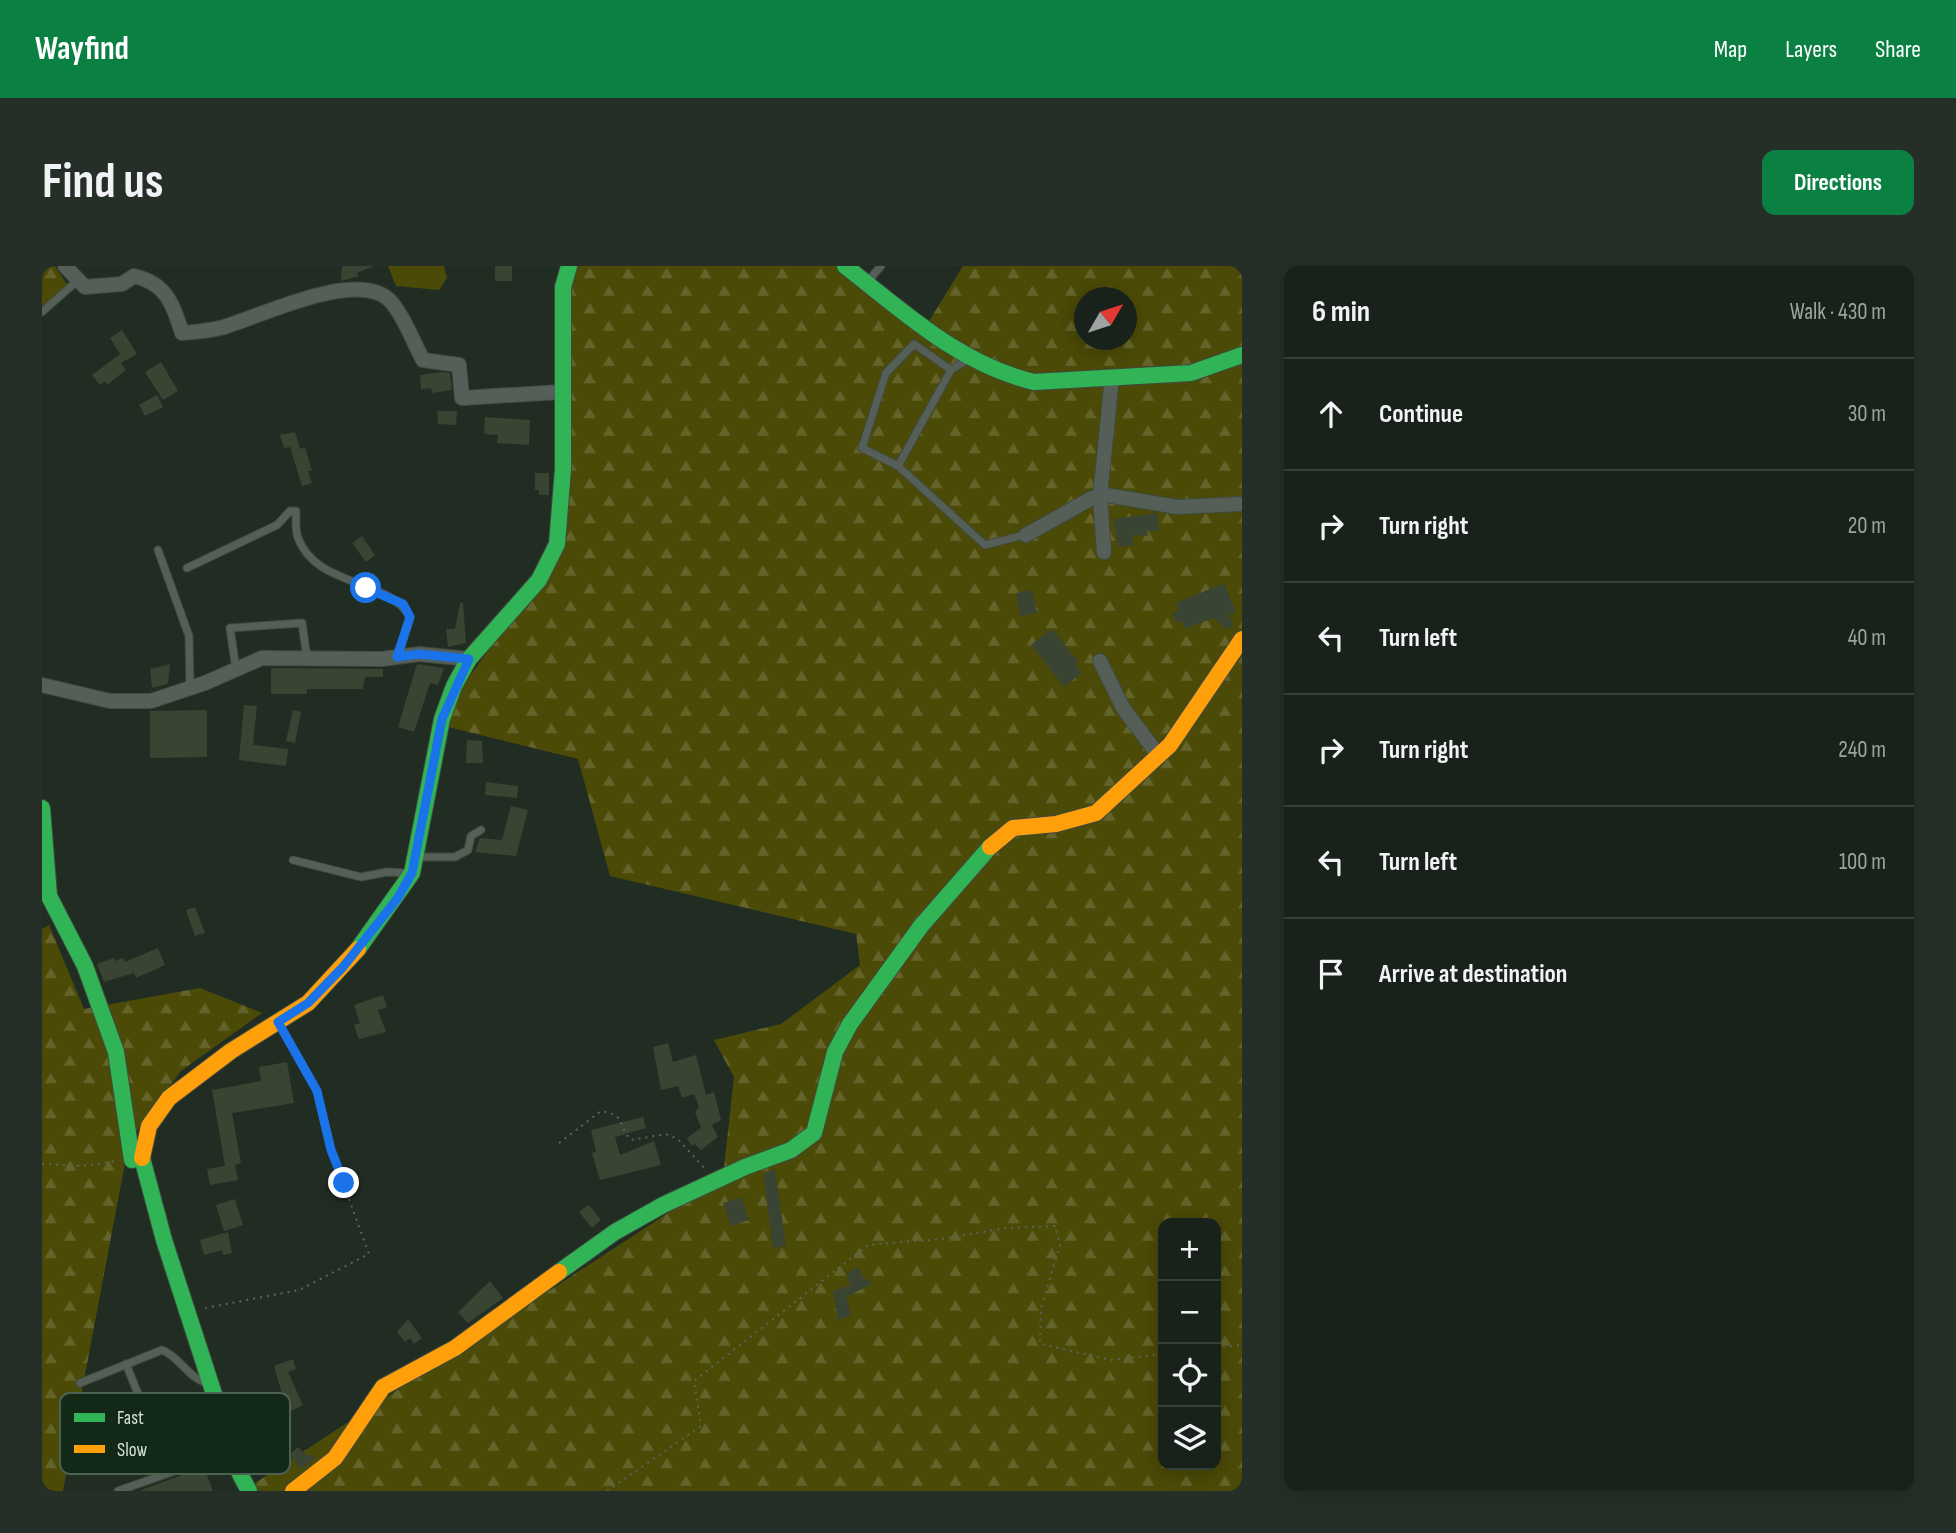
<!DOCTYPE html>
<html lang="en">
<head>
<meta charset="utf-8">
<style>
	:root { --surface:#19221a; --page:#262f27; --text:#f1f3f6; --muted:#9fa4a2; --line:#373f39; --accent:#0b8043 }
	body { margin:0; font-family:"Sofia Sans Condensed",sans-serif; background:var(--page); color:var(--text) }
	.controls { position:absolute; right:21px; bottom:21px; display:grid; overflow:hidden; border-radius:14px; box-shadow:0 4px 18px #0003 }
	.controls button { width:63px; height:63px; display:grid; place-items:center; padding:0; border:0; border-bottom:2px solid var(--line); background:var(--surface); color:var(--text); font:35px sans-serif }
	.compass { position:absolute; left:1032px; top:21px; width:63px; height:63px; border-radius:50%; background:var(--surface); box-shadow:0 4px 18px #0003; rotate:51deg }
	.stop { position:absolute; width:21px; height:21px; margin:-16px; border:5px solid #1a73e8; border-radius:50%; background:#fff }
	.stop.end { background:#1a73e8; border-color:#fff; box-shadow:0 2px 7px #0008 }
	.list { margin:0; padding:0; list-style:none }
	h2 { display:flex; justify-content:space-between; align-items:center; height:91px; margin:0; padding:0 28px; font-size:30px }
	h2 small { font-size:23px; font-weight:400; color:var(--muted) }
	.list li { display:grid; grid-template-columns:46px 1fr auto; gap:21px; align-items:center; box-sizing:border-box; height:112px; padding:0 28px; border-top:2px solid var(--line) }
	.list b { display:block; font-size:26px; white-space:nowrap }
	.list em { font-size:23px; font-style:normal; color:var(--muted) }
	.icon { flex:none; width:38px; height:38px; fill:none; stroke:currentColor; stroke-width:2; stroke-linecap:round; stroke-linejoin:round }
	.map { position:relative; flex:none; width:1200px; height:1225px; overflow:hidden; border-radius:14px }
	header { display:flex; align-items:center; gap:42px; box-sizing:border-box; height:98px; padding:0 35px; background:var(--accent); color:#fff }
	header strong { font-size:33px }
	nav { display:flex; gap:38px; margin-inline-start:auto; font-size:24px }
	.intro { display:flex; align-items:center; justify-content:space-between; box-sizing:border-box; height:168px; padding:0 42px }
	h1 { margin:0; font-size:49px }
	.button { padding:18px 32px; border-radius:14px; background:var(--accent); color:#fff; font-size:24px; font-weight:700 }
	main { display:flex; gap:42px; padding:0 42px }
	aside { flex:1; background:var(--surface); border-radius:14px; box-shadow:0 4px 18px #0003 }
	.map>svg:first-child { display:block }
	.green { fill:#4b4a07 }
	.forest { fill:url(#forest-firs); fill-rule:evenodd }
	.building { fill:#3a4433 }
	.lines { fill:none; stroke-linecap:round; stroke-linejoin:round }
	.lane-casing { stroke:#3f4a40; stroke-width:9 }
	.street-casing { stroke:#3f4a40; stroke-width:16 }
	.fast-casing { stroke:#3f4a40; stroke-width:18 }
	.slow-casing { stroke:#3f4a40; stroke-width:18 }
	.path { stroke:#5c645d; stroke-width:2; stroke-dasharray:2 5; stroke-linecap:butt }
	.lane { stroke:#555f57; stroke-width:7 }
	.street { stroke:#555f57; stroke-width:14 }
	.fast { stroke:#30b455; stroke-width:16 }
	.slow { stroke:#ff9f0a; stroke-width:16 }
	.route { stroke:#1a73e8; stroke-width:9 }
	.key { fill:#112916; stroke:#4c6150; stroke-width:2 }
	.key-label { font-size:19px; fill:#d4e3d6 }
</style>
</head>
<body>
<header>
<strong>Wayfind</strong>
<nav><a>Map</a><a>Layers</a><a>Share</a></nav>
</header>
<div class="intro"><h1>Find us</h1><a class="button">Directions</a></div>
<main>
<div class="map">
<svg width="1200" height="1225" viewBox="0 0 1200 1225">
	<defs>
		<pattern id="forest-firs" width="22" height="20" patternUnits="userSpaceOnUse" patternTransform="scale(1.75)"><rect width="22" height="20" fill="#4b4a07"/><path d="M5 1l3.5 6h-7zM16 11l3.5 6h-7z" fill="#64642a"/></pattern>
	</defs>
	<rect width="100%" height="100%" fill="#212d22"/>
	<polygon class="green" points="346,0 402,0 405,12 397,24 354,20"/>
	<g class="forest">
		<polygon points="0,0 13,0 28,23 0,40"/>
		<path d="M527,0H808L884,60L921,0H1200V1225H201L681,911L692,811L672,774L739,758L818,699L814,668L568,610L536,493L398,459L423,417L506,301ZM1042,32H1084V74H1042ZM1121,957H1174V1199H1121Z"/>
		<polygon points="7,659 42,743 158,722 220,747 139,805 87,876 21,1225 0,1225 0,663"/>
	</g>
	<g class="building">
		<polygon points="300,0 332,0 315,7 317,10 299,15"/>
		<rect x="453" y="0" width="17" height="15"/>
		<polygon points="80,64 95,88 79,97 84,104 65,119 63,115 58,119 50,109 78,88 68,72"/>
		<polygon points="119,96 136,125 121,134 103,106"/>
		<polygon points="400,106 408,107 410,124 390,127 389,122 379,123 378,109"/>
		<polygon points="115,129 121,141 103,150 97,139"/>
		<polygon points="395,145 415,145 414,159 396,158"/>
		<polygon points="443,151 488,154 487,179 455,177 456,169 442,168"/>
		<polygon points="253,166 258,183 263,181 270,205 266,205 270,217 260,220 248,181 242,182 238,169"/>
		<polygon points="493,207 507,207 507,229 497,229 497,224 493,224"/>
		<polygon points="1115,247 1117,264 1105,265 1106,270 1090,269 1091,279 1076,281 1072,253"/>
		<polygon points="320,270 333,289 324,296 310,277"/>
		<polygon points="1182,317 1194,346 1187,349 1192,360 1183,363 1172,352 1143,363 1140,355 1134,357 1130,347 1137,345 1134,337"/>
		<polygon points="990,324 995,347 978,350 974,327"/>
		<polygon points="418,337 421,337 424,377 406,381 404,363 413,363"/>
		<polygon points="1010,363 1036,395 1033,398 1040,407 1022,421 989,379"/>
		<polygon points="128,398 126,418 110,422 108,403"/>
		<polygon points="375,398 402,402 396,419 388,417 372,466 356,461"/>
		<polygon points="229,402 341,403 341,411 323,411 321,423 265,423 265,428 229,428"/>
		<polygon points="202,439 215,440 211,479 246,483 244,500 197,494"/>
		<polygon points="165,444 165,491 108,492 108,445"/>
		<polygon points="251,444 259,446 253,477 244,475"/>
		<polygon points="425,474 440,475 441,497 424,497"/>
		<polygon points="444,516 476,520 475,532 443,529"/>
		<polygon points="469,540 486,544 474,590 433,586 438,572 460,574"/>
		<polygon points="153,641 163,667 153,670 144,644"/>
		<polygon points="116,682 123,699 94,712 92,707 62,716 55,698 72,692 73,695 81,692 83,696"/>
		<polygon points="341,729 345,741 336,744 344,766 317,773 312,759 318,757 312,739"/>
		<polygon points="626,777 631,796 654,789 664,829 672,826 679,854 670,859 676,871 659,884 653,878 650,880 645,872 659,862 653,846 657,841 652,828 640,832 636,820 619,824 611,781"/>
		<polygon points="245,796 252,837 190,847 199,897 193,899 196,914 168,919 165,903 183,900 170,824 219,815 217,801"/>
		<polygon points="601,851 604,862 573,871 578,889 612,875 619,899 558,914 550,887 554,886 549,864"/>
		<polygon points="733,903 744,980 731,982 721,908"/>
		<polygon points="699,931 707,954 689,960 681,937"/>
		<polygon points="193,933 201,959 182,965 174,939"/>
		<polygon points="547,939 559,954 550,962 537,946"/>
		<polygon points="186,966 190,987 181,989 180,984 162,989 158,974"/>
		<polygon points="816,1001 823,1015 828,1013 830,1018 804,1031 809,1049 796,1054 791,1025 809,1019 804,1007"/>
		<polygon points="448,1015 461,1032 426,1057 416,1046"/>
		<polygon points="366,1053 380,1072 372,1078 368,1072 363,1076 355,1066"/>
		<polygon points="251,1093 254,1103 246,1106 261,1139 245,1147 238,1133 241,1131 232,1100"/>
		<polygon points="256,1181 266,1191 270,1188 273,1192 259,1203 247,1189"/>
		<polygon points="162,1201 171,1225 99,1225 99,1224"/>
	</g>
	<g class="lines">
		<defs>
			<g id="lane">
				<polyline points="826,15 839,0"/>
				<polyline points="0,46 36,14"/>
				<polyline points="926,93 909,104 856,200 943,279 986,268"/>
				<polyline points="856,200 820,182 844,107 872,78 909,104"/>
				<polyline points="116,284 147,370 148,421"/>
				<path d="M145,302L235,259L248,245H254C254,253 253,264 256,272C275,322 347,312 368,351L356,390"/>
				<polyline points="194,403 188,362 260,357 265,392"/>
				<polyline points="375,591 413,591 426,584 429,570 439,564"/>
				<polyline points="251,594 319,611 345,606 366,607"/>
				<path d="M38,1117L120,1084C138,1091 146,1112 165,1117"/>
				<polyline points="77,1163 101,1152 103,1145 84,1098"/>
				<polyline points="76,1225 189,1185"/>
			</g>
			<g id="street">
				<path d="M23,0L43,21L80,18L92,10C124,17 131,38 140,67C154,66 168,65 182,61C219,50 320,0 350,37C363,52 371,76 381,94L417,99L420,132L519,126"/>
				<polyline points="984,269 1050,232 1064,229 1135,241 1200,238"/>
				<polyline points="1062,286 1058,230 1070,112"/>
				<polyline points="1058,395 1081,442 1117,490"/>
				<polyline points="0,419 68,435 109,435 163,417 220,392 340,393 377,388 427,393"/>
			</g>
			<g id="fast">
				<path d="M803,0C862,46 917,98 992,116L1149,107L1200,89"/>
				<polyline points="0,542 7,630 43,700 74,786 90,894 100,892 122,974 198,1208 207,1225"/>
				<polyline points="316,683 370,607 400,453 412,420 427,393 497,314 515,278 521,203 521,21 527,0"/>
				<polyline points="517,1006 573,966 621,939 703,901 749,884 772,867 793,786 808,758 879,660 948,581"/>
			</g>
			<g id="slow">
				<polyline points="948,581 971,562 1014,558 1054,547 1128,479 1200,373"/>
				<polyline points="100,892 107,860 127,832 189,785 266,737 316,683"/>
				<polyline points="251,1225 293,1192 341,1121 413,1082 517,1006"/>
			</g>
		</defs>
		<use href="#lane" class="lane-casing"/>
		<use href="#street" class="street-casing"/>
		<use href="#fast" class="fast-casing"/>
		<use href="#slow" class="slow-casing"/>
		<g class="path">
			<path d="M517,877L559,845C585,849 574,858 589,874L624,868L636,873L663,903"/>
			<polyline points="0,898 39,900 76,895"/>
			<polyline points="163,1042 257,1024 327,988 289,884 275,825 243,769"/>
			<polyline points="1174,1082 1200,1079"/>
			<polyline points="565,1225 659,1160 652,1115 826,979 899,973 965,962 1013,960 1018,979 999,1042 998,1078 1069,1094 1121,1088"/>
		</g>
		<use href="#lane" class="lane"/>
		<use href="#street" class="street"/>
		<use href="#fast" class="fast"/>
		<use href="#slow" class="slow"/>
	</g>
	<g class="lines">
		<polyline class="route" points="302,917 289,884 275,825 236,756 266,737 301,701 355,633 370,607 400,453 427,393 377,388 355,391 368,351 361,338 324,322"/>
	</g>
	<rect x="18" y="1127" width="230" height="81" rx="10" class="key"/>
	<rect x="32" y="1147" width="31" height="9" fill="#30b455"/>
	<rect x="32" y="1179" width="31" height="8" fill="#ff9f0a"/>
	<g class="key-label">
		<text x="75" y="1158">Fast</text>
		<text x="75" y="1190">Slow</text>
	</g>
</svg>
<div class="controls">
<button>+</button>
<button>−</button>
<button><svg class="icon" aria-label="locate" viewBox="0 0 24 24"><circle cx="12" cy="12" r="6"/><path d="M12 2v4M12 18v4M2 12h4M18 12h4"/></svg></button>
<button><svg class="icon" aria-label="layers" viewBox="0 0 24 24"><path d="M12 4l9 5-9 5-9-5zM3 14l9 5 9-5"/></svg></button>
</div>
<svg class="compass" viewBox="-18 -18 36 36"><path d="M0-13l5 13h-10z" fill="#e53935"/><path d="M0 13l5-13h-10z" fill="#9fa4a2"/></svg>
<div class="stop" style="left:324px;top:322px"></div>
<div class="stop end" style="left:302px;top:917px"></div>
</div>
<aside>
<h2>6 min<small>Walk · 430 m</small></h2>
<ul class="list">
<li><svg class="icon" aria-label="ahead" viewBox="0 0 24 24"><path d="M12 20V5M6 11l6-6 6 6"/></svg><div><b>Continue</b></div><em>30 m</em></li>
<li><svg class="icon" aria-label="right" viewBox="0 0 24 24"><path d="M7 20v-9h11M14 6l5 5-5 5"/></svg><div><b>Turn right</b></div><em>20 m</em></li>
<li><svg class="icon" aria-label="left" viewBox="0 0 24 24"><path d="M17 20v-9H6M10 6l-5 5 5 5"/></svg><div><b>Turn left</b></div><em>40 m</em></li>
<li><svg class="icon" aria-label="right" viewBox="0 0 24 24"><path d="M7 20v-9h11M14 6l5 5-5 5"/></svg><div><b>Turn right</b></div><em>240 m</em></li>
<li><svg class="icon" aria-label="left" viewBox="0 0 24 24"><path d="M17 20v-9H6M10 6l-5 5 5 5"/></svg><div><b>Turn left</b></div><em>100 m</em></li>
<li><svg class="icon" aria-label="arrive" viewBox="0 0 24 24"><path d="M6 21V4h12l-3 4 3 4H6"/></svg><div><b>Arrive at destination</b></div></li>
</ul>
</aside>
</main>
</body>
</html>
